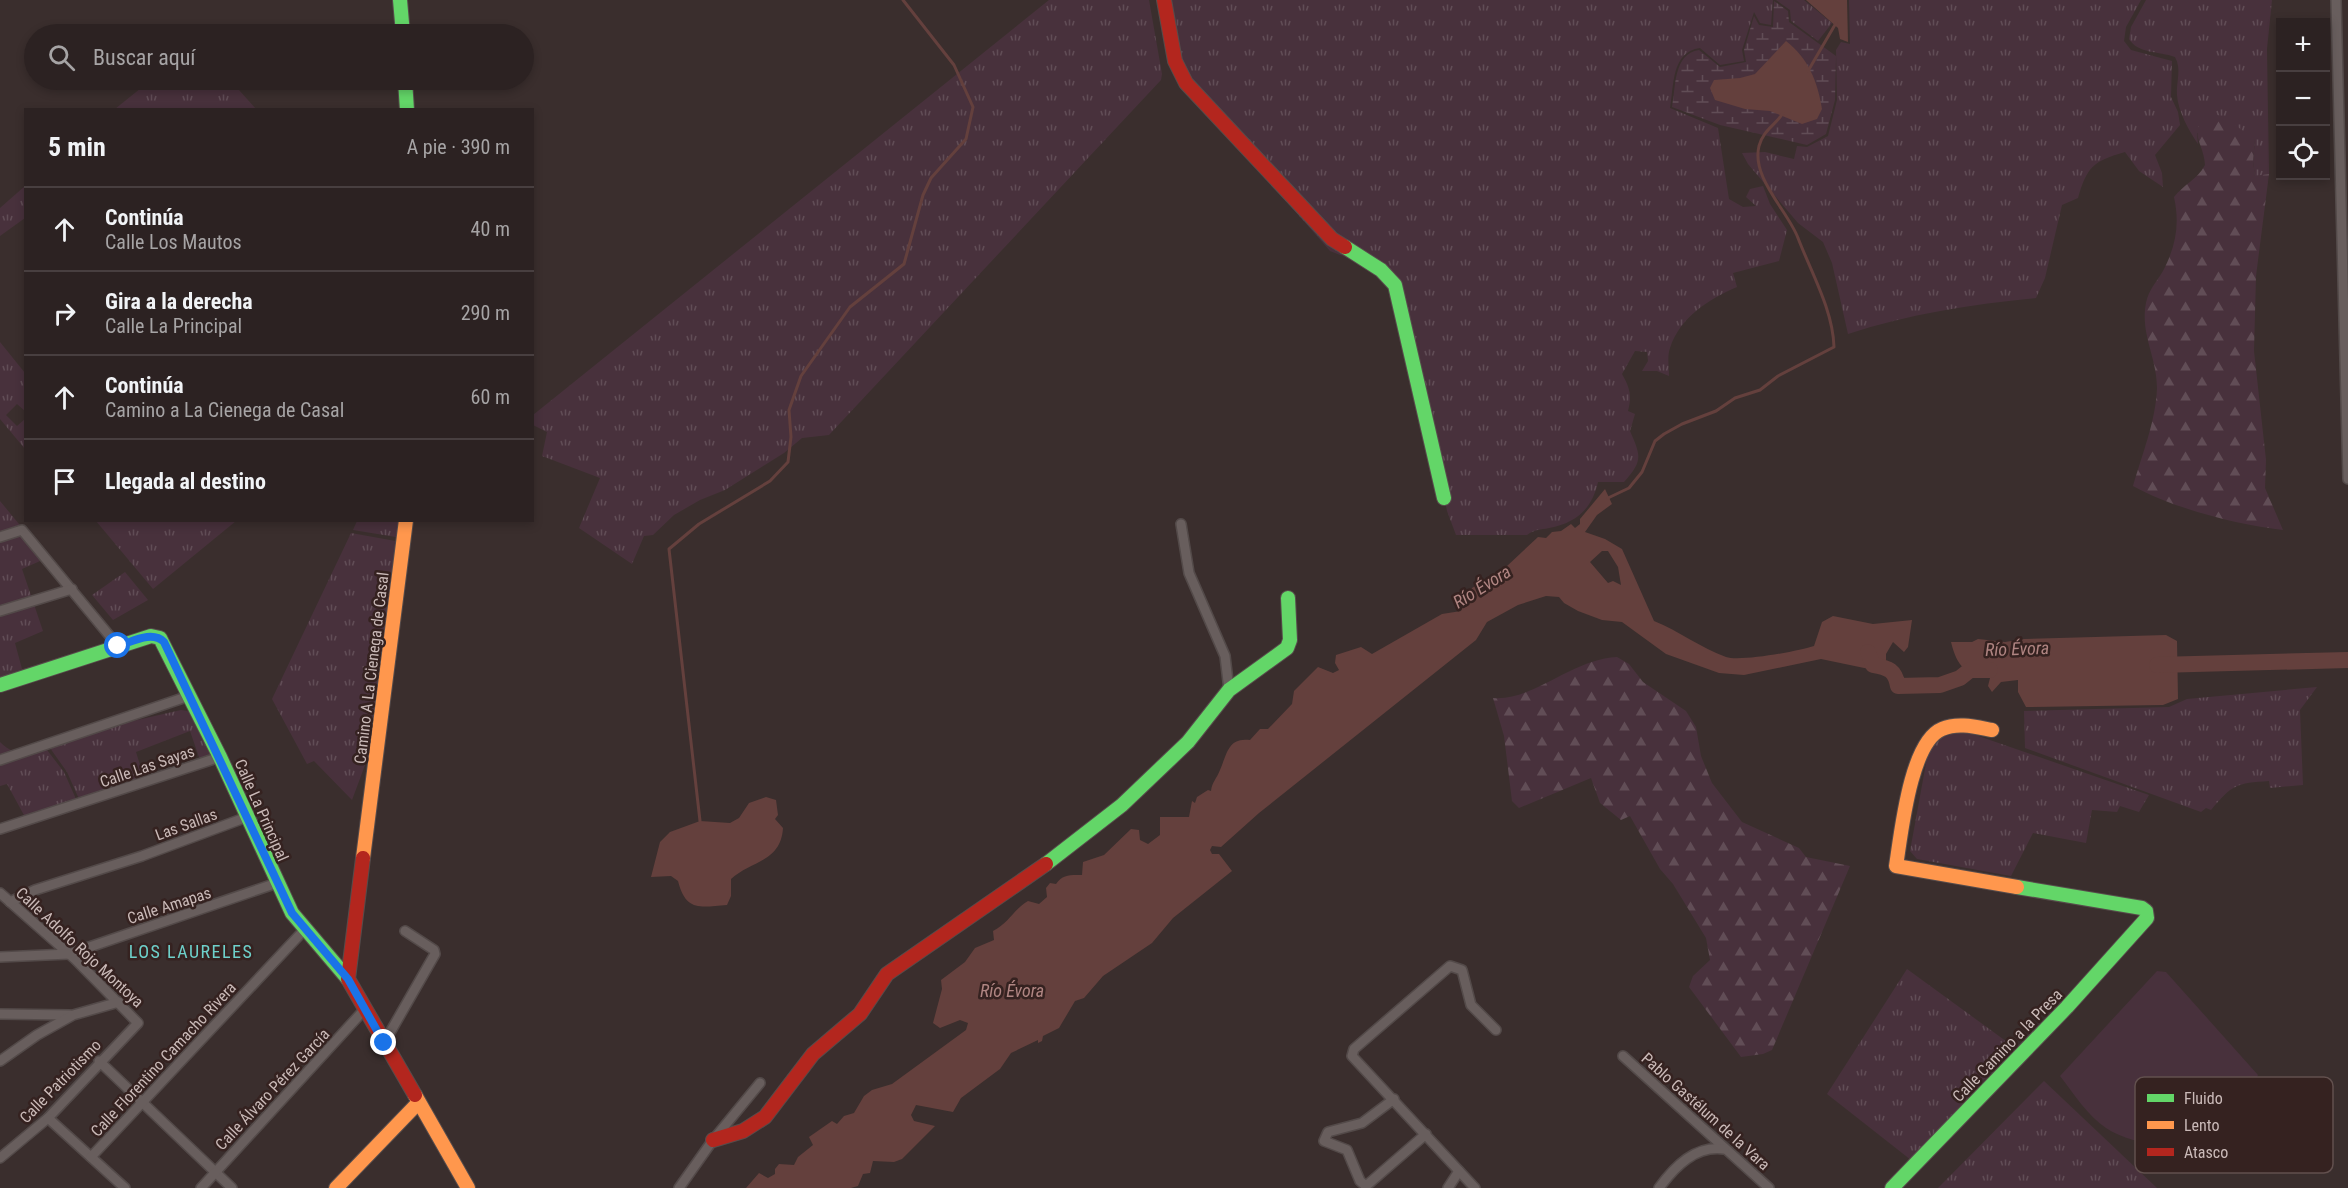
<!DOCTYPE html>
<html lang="es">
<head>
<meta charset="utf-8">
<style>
	:root { --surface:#2c2222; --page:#382f2f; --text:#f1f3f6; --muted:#a6a4a5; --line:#483f40 }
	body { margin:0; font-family:"Roboto Condensed",sans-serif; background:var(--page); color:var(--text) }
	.controls { position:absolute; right:18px; top:18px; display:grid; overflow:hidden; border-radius:0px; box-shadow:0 3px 9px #0003 }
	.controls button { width:54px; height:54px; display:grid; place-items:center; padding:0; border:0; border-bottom:2px solid var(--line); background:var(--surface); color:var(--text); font:30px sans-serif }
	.stop { position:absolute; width:18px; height:18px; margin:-14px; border:4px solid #1a73e8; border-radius:50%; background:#fff }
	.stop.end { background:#1a73e8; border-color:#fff; box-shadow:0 2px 6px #0008 }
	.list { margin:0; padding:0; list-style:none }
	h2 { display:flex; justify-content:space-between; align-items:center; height:78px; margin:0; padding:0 24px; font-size:26px }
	h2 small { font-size:20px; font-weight:400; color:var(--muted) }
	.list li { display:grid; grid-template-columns:39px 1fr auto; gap:18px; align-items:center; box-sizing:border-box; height:84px; padding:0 24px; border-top:2px solid var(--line) }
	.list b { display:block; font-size:22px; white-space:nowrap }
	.list p { margin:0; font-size:20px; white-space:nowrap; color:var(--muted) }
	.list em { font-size:20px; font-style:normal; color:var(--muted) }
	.icon { flex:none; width:33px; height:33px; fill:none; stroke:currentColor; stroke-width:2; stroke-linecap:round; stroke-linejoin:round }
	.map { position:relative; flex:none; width:2348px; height:1188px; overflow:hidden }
	.search { position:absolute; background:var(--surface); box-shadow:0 3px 9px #0003; left:24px; top:24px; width:510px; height:66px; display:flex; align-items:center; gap:15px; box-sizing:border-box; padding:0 21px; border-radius:33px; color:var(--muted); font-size:22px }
	.panel { position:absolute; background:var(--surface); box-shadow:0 3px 9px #0003; left:24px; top:108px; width:510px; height:414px; border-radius:0px }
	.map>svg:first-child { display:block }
	.grass { fill:url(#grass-tufts) }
	.forest { fill:url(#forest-firs) }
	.wetland { fill:url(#wetland-marsh) }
	.garden { fill:#48313c }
	.water { fill:#64403d; fill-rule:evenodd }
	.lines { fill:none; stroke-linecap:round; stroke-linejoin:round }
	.stream { stroke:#64403d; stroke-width:3 }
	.river { stroke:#64403d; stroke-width:16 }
	.street-casing { stroke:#534a49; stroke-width:12 }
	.fast-casing { stroke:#574c4b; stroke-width:16 }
	.slow-casing { stroke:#574c4b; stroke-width:16 }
	.jam-casing { stroke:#574c4b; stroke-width:16 }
	.street { stroke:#685e5d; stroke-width:9 }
	.fast { stroke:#63d668; stroke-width:14 }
	.slow { stroke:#ff974d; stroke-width:14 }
	.jam { stroke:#b3261e; stroke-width:14 }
	.route { stroke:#1a73e8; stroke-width:8 }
	.labels { text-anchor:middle; stroke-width:5; stroke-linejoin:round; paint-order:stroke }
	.street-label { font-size:16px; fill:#cabab8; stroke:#352220 }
	.water-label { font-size:18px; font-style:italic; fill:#b08582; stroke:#352220 }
	.neighbourhood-label { font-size:18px; letter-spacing:1.5px; fill:#6ed0ca; stroke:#352220 }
	.key { fill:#352220; stroke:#62504e; stroke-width:1.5 }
	.key-label { font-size:16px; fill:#cabab8 }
</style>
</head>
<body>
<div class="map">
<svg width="2348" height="1188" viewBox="0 0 2348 1188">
	<defs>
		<pattern id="grass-tufts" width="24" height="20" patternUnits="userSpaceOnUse" patternTransform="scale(1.5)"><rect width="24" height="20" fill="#48313c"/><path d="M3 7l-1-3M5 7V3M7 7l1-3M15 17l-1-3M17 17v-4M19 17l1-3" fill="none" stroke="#614d56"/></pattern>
		<pattern id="forest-firs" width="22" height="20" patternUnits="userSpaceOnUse" patternTransform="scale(1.5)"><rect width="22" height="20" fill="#48313c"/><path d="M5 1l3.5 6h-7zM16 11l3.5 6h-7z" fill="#614d56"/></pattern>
		<pattern id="wetland-marsh" width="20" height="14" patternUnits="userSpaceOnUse" patternTransform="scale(1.5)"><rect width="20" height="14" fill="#48313c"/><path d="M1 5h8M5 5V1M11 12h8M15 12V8" fill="none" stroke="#614d56"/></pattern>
	</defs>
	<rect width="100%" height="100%" fill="#3a2e2d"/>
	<g class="grass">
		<polygon points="1049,0 1149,0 1162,74 1161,80 829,435 802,438 784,453 725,490 700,500 674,515 653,535 644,536 632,564 579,528 600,478 542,456 547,432 533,425 533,415"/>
		<path d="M1166,0H1773L1771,25L1760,23L1754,12L1742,50L1744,61L1720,65L1700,48C1671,52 1674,86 1670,108L1718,128L1729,199L1743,207L1756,206L1746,197L1750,189L1763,186L1770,204L1787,230L1779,261L1733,273L1737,287C1709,299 1680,317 1670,348C1667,356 1669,367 1669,376L1657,371H1642L1648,361L1647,352L1635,351L1622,374C1630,388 1632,396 1628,411L1635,414L1630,431C1641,456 1643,461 1624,482H1598C1592,509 1576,523 1549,528C1540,530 1535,529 1527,535H1456L1447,511L1406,298C1391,295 1382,279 1369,270C1357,261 1343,256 1330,251L1184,85Z"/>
		<polygon points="1776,0 1804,0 1832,23 1818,41 1791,21 1790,10"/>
		<path d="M1849,0H2141L2126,27L2124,41L2131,50L2172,61L2171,97L2178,112L2180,125L2155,155L2162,173L2163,187L2139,171L2125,152C2093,161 2087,167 2078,198L2062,205L2045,278L2036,298C1974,304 1908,314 1848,334L1832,263L1823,242L1798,223L1748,164L1742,153L1765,152L1794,159L1797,146L1807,147L1828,136L1837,100L1836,50L1841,42L1850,44Z"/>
		<path d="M2146,0H2272L2267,49L2269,174L2255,177L2253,161L2255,140L2197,133L2198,144C2189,131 2178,111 2177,95C2176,82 2182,69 2175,57C2159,51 2138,54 2129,39L2131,27Z"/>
		<polygon points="151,80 230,80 256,109 115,109"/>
		<polygon points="25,186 25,218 0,236 0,208"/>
		<polygon points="0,342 25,373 25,411 17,404 6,415 17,426 25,419 25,449 0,419"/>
		<polygon points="0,501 47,558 22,569 43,631 15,643 22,669 0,677"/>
		<polygon points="96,521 236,521 153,589"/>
		<polygon points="357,521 404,521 402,538 353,530"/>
		<polygon points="351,533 401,542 371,749 352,800 314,761 307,764 272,699"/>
		<polygon points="125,572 148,600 113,620 92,595"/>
		<path d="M2317,687L2300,710L2303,785L2270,788L2269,781C2236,783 2232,785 2211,810L2206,808L2201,812L2025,748L2024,711L2169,707L2187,699Z"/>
		<polygon points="181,710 194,712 215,754 200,760 190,731 136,752 144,778 79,799 67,772 50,748 76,734"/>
		<polygon points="1961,730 2149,795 2139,812 2120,806 2117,812 2092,810 2086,843 2033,833 2011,876 1917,859 1910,851 1927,758 1935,740"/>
		<path d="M0,742C14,756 29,756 47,750L64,772L76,799L25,817L7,784L0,786Z"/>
		<polygon points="1907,969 2014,1047 1911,1160 1827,1094"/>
		<polygon points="2044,1081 2157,1188 1938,1188"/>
	</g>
	<g class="forest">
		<path d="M2211,113L2226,118L2255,140L2253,161L2255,176L2269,174L2256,276L2254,351L2266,460L2265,488L2283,530C2238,525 2172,508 2133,486C2142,455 2156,420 2157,388C2157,357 2140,334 2146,303C2149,289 2156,283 2163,271C2176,246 2180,224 2174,197C2184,184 2197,180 2205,165C2204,142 2185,131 2211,113Z"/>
		<path d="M1617,657L1629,664L1643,682L1686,711L1696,727L1701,756L1712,783L1742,822L1799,848L1806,857L1850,866L1772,1050L1763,1054L1741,1057L1689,987L1693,976L1710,960L1706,938L1673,884L1660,869L1630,816L1621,820L1600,803L1591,778L1519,808L1512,801L1504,736L1493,698C1532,702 1572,659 1617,657Z"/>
	</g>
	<path class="wetland" d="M1774,1L1788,11L1789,22L1836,56L1835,100L1826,134L1807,145L1720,125L1672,107C1676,87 1673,54 1699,50L1720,67L1746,62L1744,50L1754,16L1759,25L1773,27Z"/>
	<path class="garden" d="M2157,971L2166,972L2258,1075C2249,1093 2237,1115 2220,1127C2188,1149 2138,1149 2106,1128C2088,1116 2073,1093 2060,1076Z"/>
	<g class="water">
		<polygon points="1806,0 1847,0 1848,42 1840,39 1838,28"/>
		<path d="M1786,41C1808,58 1818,82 1822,109L1817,119L1802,124L1770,111L1745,109L1715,100L1710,88L1714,80L1740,78L1755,74Z"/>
		<path d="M1605,489L1612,504L1597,515L1585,532L1605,539L1622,549L1654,621C1679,631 1701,648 1726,657C1740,662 1799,651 1814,646L1822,622L1833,616L1873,624L1912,620L1908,647L1904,652L1893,642L1886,654V661L1881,666L1869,669L1821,659L1744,675L1719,673L1666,654L1622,622L1602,620L1578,611L1564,603L1559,597L1546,596L1518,605L1487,622L1476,640L1259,813L1221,847L1212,846L1210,850L1212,854H1219L1232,871L1173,918L1152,943L1103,976L1084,998L1075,1001L1059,1028L1043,1036L1042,1041L1038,1043V1040L1011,1053L1000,1069L961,1098L953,1112L916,1105L911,1115L914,1121L935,1126L902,1159L894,1162L873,1161L870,1173L863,1174L858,1186L851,1188H746L759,1173L768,1178L775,1174V1169L779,1164L794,1165L798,1157L813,1145L809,1137L832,1121L837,1124L844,1116L854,1113L864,1096L872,1090L892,1084L966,1030L968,1023L960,1020L940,1028L933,1023L942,989L941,980L965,962L975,948L994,940L993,931C1010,922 1013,910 1028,901L1039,904L1047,897L1046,888L1050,883L1056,884C1063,874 1070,875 1082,875L1083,862L1104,855L1131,829L1139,830L1140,840L1148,844L1160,835V817H1189L1192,801L1195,803L1197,797L1208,790L1211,791C1212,782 1217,778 1220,770C1227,754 1228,737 1250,740L1260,729H1268L1292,704L1294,691L1318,667L1333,673L1339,670L1335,663L1336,655L1361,647L1372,654L1442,614L1461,611L1472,588L1507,566L1538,537L1546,538L1552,532L1561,531L1571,524L1575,528L1580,524V519ZM1602,551H1608L1618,567L1621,585L1613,581L1608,583L1590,562Z"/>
		<path d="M2166,635L2177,641L2178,699L2163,705L2026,707L2018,692V680L2001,682L1992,692L1988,686L1990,678C1966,675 1957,667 1951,642H1972L1978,639L2005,642L2024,639Z"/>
		<path d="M766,797L776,800L778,815L775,819L783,828C781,862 751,861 731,879V896L727,905C700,907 686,912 678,881L671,876L651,877L660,842L670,832L700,821L730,823L739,818L749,803Z"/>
	</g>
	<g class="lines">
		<g class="stream">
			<polyline points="1808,71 1836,23"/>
			<path d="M1608,498L1629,488L1642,472L1655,441L1664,434L1682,424L1716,411L1735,398L1760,390L1778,376L1834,347C1833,310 1811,272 1798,238C1788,211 1751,178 1759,146C1764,129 1775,126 1783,113"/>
			<polyline points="700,821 669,549 699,524 770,481 788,462 791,437 789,410 801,376 850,307 904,264 923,195 931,178 966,139 973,107 954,65 903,0"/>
		</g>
		<g class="river">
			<path d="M1868,652L1873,665C1889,668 1895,670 1898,686L1940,685L1960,678L1970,670H1990"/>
			<polyline points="2157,665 2348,660"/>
		</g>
		<defs>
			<g id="street">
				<polyline points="2336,0 2348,479"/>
				<polyline points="1181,524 1189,573 1225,656 1229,690"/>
				<polyline points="0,537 22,530 118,646"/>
				<polyline points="0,611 72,589"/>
				<polyline points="0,760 189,696"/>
				<polyline points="0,829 220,757"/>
				<polyline points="0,893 75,959 138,1023 48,1118 0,1158"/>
				<polyline points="10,902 35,890 142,856 247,817"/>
				<polyline points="0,957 69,954 277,883"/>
				<polyline points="0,1014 70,1015"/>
				<polyline points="384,1043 435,954 434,950 405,931"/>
				<polyline points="1623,1056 1769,1188"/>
				<polyline points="0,1061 37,1035 73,1015 119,1002"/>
				<polyline points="99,1061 232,1188"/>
				<polyline points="1394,1099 1362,1123 1328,1132 1324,1141 1347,1150 1360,1181 1366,1186 1426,1134"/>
				<polyline points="48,1118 125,1188"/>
				<polyline points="91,1157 306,928"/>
				<polyline points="201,1188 364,1010"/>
				<polyline points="679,1188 713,1140 760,1083"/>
				<polyline points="1448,1188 1459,1171"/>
				<polyline points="1475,1188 1352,1056 1354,1049 1450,966 1462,970 1471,1005 1496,1030"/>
				<path d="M1659,1188C1675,1166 1696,1145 1724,1149"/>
			</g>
			<g id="fast">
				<polyline points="400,0 403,34"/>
				<polyline points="405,80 407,110"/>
				<polyline points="1345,247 1381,270 1395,285 1444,498"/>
				<polyline points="0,685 151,636 160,638 220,757 292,913 348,979"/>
				<polyline points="1046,864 1122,805 1188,742 1229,690 1287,648 1290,640 1288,598"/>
				<polyline points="1892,1188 2067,1007 2147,918 2146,911 2142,908 2017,887"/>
			</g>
			<g id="slow">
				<path d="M1992,730C1976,727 1958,722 1942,729C1910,742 1901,835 1896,866L2017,887"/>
				<polyline points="363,858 406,520"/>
				<polyline points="415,1095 468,1188"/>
				<polyline points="336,1188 418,1103"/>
			</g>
			<g id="jam">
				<polyline points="1164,0 1175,61 1186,83 1332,239 1345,247"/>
				<polyline points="363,858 348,979 415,1095"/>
				<polyline points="713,1140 743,1131 765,1117 813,1054 860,1014 887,974 1046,864"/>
			</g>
		</defs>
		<use href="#street" class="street-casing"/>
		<use href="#fast" class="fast-casing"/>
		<use href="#slow" class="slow-casing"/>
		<use href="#jam" class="jam-casing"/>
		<use href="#street" class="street"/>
		<use href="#fast" class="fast"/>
		<use href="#slow" class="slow"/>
		<use href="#jam" class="jam"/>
	</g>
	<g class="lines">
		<path class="route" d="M118,646C132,642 152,630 164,642L292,913L348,979L384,1043"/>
	</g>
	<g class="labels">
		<g class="street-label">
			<text transform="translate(371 668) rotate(-83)" y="6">Camino A La Cienega de Casal</text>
			<text transform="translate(147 766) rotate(-19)" y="6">Calle Las Sayas</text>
			<text transform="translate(262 810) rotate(66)" y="6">Calle La Principal</text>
			<text transform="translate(186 824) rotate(-20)" y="6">Las Sallas</text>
			<text transform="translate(169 905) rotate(-18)" y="6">Calle Amapas</text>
			<text transform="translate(80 947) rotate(43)" y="6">Calle Adolfo Rojo Montoya</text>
			<text transform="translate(2007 1045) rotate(-46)" y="6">Calle Camino a la Presa</text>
			<text transform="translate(163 1059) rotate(-47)" y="6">Calle Florentino Camacho Rivera</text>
			<text transform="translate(60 1081) rotate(-46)" y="6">Calle Patriotismo</text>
			<text transform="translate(272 1089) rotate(-47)" y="6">Calle Álvaro Pérez García</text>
			<text transform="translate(1706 1111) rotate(42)" y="6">Pablo Gastélum de la Vara</text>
		</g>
		<g class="water-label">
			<text transform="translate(1482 587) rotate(-32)" y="6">Río Évora</text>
			<text transform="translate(2017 649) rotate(-2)" y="6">Río Évora</text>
			<text x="1012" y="997">Río Évora</text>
		</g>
		<g class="neighbourhood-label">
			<text x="191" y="958">LOS LAURELES</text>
		</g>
	</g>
	<rect x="2135" y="1077" width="198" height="96" rx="9" class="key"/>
	<rect x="2147" y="1094" width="27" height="8" fill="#63d668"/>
	<rect x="2147" y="1121" width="27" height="8" fill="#ff974d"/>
	<rect x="2147" y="1148" width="27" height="8" fill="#b3261e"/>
	<g class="key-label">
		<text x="2184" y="1104">Fluido</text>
		<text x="2184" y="1131">Lento</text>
		<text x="2184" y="1158">Atasco</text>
	</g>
</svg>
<div class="controls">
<button>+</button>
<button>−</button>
<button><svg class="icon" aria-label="locate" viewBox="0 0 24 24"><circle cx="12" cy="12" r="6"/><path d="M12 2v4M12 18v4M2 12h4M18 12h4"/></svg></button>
</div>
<div class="stop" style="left:118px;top:646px"></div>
<div class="stop end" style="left:384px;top:1043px"></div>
<div class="search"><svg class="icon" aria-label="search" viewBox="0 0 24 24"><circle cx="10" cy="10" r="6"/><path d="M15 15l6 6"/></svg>Buscar aquí</div>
<section class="panel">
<h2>5 min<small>A pie · 390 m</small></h2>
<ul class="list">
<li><svg class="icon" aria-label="ahead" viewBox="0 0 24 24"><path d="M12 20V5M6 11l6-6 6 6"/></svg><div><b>Continúa</b><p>Calle Los Mautos</p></div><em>40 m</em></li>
<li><svg class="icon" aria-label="right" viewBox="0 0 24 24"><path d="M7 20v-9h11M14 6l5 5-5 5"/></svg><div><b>Gira a la derecha</b><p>Calle La Principal</p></div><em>290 m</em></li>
<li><svg class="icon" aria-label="ahead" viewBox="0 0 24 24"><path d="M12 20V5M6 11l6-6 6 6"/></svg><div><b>Continúa</b><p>Camino a La Cienega de Casal</p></div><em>60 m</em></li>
<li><svg class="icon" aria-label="arrive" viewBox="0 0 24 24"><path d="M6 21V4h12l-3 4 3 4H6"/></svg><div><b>Llegada al destino</b></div></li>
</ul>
</section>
</div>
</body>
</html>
